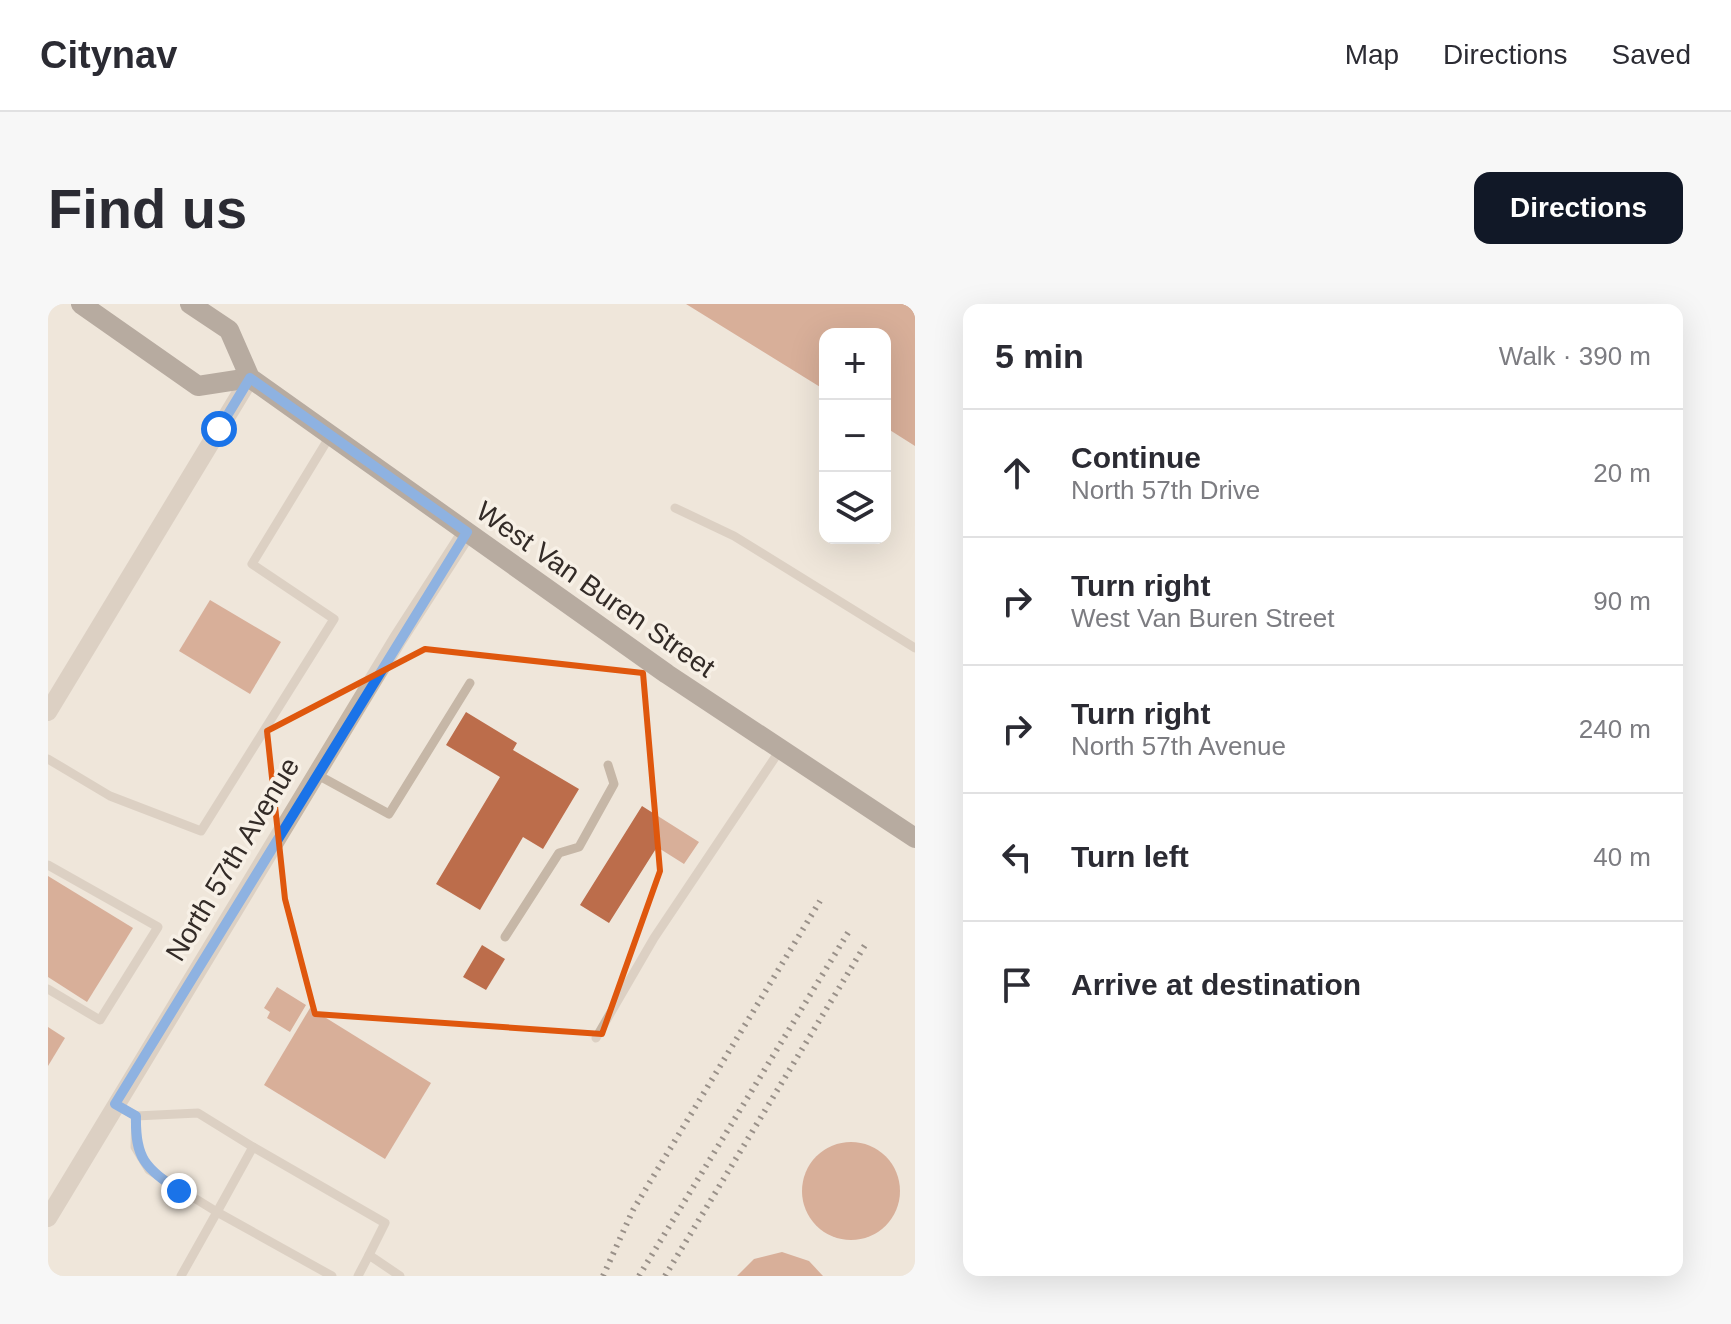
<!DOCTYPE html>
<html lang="en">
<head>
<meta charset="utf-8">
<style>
	:root { --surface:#fff; --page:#f7f7f7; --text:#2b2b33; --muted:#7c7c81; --line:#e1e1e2; --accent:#111827 }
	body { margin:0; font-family:Helvetica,sans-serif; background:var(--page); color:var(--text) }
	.controls { position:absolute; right:24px; top:24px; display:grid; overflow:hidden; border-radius:16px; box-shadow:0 8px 32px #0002 }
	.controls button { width:72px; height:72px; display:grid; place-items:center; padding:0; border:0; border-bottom:2px solid var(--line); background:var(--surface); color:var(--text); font:40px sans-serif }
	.stop { position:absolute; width:24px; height:24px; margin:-18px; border:6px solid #1a73e8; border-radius:50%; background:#fff }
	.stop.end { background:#1a73e8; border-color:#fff; box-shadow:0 2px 8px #0008 }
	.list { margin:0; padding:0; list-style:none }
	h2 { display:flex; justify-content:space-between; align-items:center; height:104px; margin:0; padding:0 32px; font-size:34px }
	h2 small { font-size:26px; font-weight:400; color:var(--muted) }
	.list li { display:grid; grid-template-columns:52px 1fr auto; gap:24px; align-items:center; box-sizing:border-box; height:128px; padding:0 32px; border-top:2px solid var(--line) }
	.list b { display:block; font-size:30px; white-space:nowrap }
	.list p { margin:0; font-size:26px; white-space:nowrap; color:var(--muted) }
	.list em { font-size:26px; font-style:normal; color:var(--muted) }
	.icon { flex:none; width:44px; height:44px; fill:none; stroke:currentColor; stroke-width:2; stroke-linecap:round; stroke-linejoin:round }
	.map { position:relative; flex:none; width:867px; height:972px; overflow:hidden; border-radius:16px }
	header { display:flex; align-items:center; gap:48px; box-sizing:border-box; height:112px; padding:0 40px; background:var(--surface); border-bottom:2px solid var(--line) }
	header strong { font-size:38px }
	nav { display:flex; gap:44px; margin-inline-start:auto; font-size:28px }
	.intro { display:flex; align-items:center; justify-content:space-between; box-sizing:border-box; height:192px; padding:0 48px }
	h1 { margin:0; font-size:56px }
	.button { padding:20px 36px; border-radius:16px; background:var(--accent); color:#fff; font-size:28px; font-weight:700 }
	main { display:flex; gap:48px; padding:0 48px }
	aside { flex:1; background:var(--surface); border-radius:16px; box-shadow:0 8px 32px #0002 }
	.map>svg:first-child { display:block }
	.building { fill:#bc6d4b }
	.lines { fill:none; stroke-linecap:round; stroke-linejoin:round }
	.service { stroke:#c6b7a7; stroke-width:9 }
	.minor { stroke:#c6b7a7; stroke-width:18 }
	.primary { stroke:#746459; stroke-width:20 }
	.rail { stroke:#332b27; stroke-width:6; stroke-dasharray:2 6; stroke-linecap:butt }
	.route { stroke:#1a73e8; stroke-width:10 }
	.marked { fill:none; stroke:#df570d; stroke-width:6; stroke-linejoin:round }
	.labels { text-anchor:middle; stroke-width:7; stroke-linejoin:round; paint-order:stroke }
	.street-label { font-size:28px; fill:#332b27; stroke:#f7f0e6 }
</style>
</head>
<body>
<header>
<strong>Citynav</strong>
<nav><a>Map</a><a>Directions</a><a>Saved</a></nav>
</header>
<div class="intro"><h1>Find us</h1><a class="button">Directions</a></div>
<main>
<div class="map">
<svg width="867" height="972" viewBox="0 0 867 972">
	<rect width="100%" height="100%" fill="#efe6da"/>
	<g class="building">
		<polygon points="638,0 867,0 867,142 837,123 837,30 777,30 777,86"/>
		<polygon points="162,296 233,338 202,390 131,347"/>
		<polygon points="418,408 469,439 465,446 531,485 495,545 475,533 432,606 388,580 452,473 398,441"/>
		<polygon points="594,502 651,538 636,560 609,543 561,619 532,601"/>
		<polygon points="0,572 85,624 39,698 0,673"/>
		<polygon points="434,641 457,655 438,686 415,673"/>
		<polygon points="229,683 258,701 242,728 219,714 222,708 216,704"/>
		<polygon points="262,704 383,779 337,855 216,781"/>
		<polygon points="0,723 17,734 0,762"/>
		<circle cx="803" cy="887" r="49"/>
		<polygon points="734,948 761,957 775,972 689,972 706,955"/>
	</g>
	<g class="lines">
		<g class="service">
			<polyline points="627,204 686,232 867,344"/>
			<polyline points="0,455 62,492 153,527 286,315 204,260 282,132"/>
			<polyline points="268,470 341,510 422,379"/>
			<polyline points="0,561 110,623 52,716 0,685"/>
			<polyline points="457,633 511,549 531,543 566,480 560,461"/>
			<polyline points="548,734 606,634 732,446"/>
			<polyline points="67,800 88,812 87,843 101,866 169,908 133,972"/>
			<polyline points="88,812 150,809 205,843 169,908 284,972"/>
			<polyline points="205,843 337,919 321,951"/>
			<polyline points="310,972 321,951 352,972"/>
		</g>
		<g class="minor">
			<polyline points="0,408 202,74"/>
			<polyline points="0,914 350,335 419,228"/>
		</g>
		<g class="primary">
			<polyline points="33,0 150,82 202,74"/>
			<polyline points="142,0 181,26 202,74 619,370 867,534"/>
		</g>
		<g class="rail">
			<polyline points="555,972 585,906 772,597"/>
			<polyline points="591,972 801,627"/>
			<polyline points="617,972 817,641"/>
		</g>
	</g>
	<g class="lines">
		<path class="route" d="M131,887C97,863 87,855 88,812L67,800L419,228L202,74L171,125"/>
	</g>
	<path d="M0 0H867V972H0ZM377,345L595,369L612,567L554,730L267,710L237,595L219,427Z" fill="#efe6da" fill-opacity=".55" fill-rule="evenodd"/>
	<path class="marked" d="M377,345L595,369L612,567L554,730L267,710L237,595L219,427Z"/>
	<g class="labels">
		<g class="street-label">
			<text transform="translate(548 285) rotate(35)" y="10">West Van Buren Street</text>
			<text transform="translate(184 555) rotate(-59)" y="10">North 57th Avenue</text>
		</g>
	</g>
</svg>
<div class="controls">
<button>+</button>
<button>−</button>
<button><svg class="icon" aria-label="layers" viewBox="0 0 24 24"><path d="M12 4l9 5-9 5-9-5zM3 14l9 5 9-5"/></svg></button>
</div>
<div class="stop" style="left:171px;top:125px"></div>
<div class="stop end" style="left:131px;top:887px"></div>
</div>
<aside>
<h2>5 min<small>Walk · 390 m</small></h2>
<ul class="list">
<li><svg class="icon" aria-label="ahead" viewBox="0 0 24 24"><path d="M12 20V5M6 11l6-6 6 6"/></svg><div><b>Continue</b><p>North 57th Drive</p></div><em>20 m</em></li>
<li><svg class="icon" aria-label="right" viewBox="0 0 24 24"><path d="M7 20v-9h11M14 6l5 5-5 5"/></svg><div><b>Turn right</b><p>West Van Buren Street</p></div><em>90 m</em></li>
<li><svg class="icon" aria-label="right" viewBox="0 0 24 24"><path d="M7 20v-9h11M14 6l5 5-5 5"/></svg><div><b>Turn right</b><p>North 57th Avenue</p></div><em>240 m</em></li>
<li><svg class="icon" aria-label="left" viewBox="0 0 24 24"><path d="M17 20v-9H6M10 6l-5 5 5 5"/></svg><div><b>Turn left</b></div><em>40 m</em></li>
<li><svg class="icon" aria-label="arrive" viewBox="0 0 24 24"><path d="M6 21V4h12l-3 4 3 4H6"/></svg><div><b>Arrive at destination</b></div></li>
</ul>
</aside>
</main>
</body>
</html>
